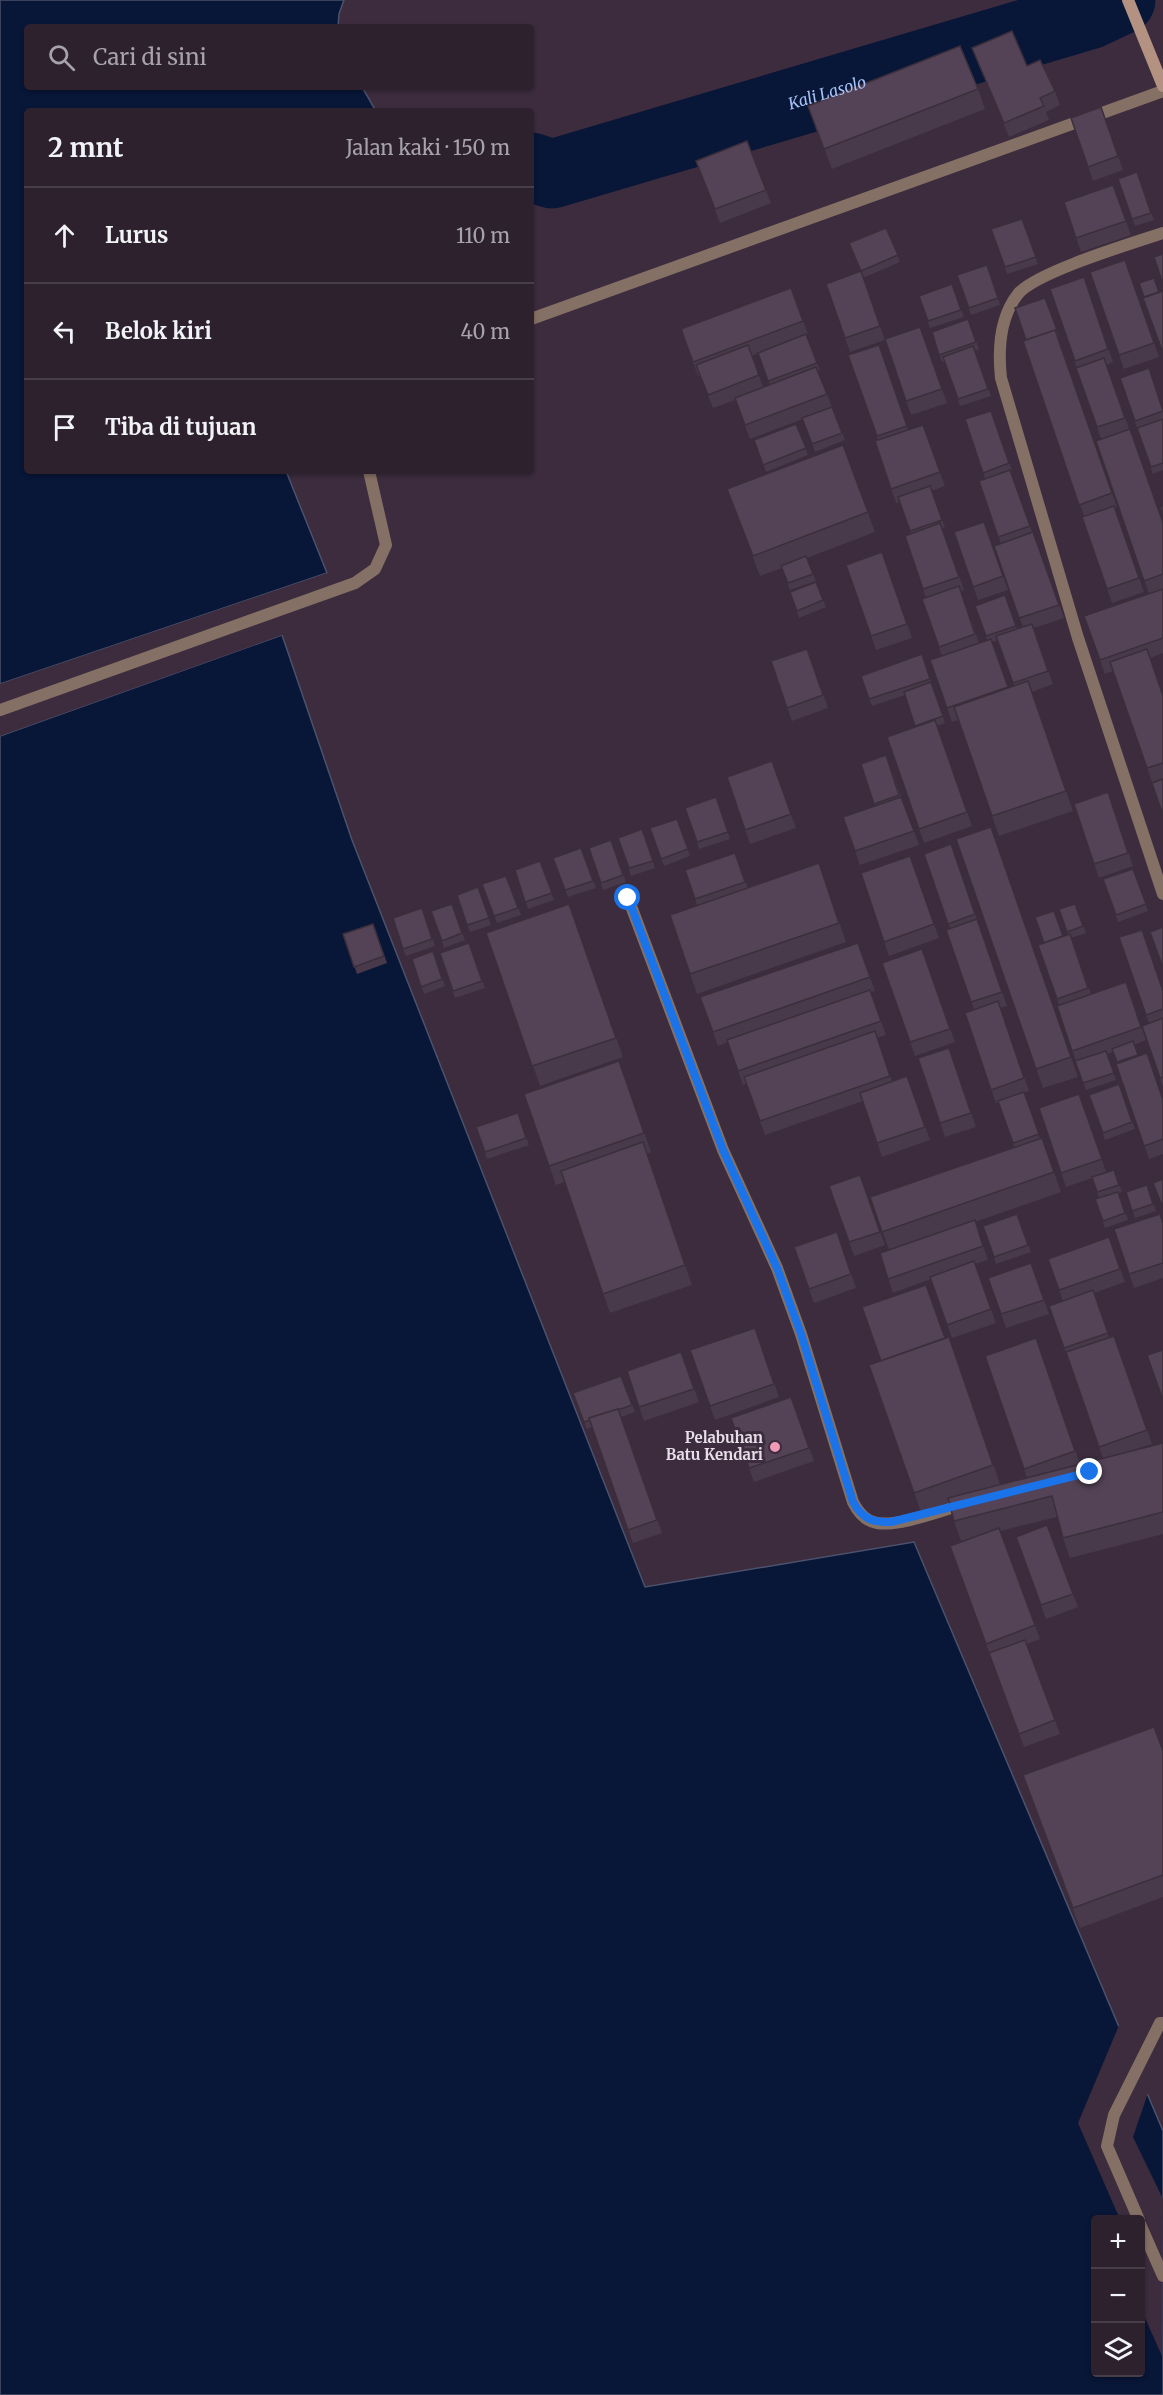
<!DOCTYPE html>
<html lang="id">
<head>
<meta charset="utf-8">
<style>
	:root { --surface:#2d212e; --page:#392e3a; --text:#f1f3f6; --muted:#a7a3aa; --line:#483e4a }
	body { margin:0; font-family:Merriweather,serif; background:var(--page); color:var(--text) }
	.controls { position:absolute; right:18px; bottom:18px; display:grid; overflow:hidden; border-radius:6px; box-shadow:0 2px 4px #0004 }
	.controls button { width:54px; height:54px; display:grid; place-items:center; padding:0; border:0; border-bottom:2px solid var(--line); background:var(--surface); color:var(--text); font:30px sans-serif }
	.stop { position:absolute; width:18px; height:18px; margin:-14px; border:4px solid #1a73e8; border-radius:50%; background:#fff }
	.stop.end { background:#1a73e8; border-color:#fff; box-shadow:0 2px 6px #0008 }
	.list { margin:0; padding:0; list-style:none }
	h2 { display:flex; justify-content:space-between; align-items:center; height:78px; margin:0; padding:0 24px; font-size:26px }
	h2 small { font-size:20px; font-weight:400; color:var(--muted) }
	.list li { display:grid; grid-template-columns:39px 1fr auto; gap:18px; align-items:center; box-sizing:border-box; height:96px; padding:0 24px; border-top:2px solid var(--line) }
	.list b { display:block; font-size:22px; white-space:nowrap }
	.list em { font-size:20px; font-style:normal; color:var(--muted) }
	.icon { flex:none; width:33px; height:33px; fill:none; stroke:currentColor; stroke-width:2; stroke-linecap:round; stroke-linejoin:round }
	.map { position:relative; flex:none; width:1163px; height:2395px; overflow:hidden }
	.search { position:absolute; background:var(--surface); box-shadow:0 2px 4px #0004; left:24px; top:24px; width:510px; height:66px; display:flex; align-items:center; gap:15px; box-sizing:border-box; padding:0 21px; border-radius:6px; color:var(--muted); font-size:22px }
	.panel { position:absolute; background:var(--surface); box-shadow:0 2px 4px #0004; left:24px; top:108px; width:510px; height:366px; border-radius:6px }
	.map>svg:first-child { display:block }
	.water { fill:#081637; stroke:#4b526c; stroke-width:1.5; fill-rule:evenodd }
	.pier { fill:#3c2c3e }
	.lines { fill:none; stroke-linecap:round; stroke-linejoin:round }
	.river { stroke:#081637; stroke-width:69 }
	.service { stroke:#857065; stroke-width:12 }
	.minor { stroke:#857065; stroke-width:12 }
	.secondary { stroke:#b39281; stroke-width:12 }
	.wall { fill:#483a4a; fill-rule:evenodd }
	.building { fill:#544356; stroke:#3b2f3c; stroke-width:1.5 }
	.route { stroke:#1a73e8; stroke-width:8 }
	.poi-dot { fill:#f09ab6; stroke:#3c2c3e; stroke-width:2 }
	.labels { text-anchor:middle; stroke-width:6; stroke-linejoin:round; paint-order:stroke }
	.poi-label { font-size:15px; font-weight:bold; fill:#e8dee9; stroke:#3c2c3e; text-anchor:end }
	.water-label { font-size:16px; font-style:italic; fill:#a8c1f5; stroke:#3c2c3e }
</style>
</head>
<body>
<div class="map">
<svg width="1163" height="2395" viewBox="0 0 1163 2395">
	<rect width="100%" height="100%" fill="#3c2c3e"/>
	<g class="water">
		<polygon points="0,0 344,0 339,14 338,27 27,27 27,87 362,87 376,111 27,111 27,471 286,471 327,573 0,684"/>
		<path d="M282,635L352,840L645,1587L914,1542L1163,2131V2395H0V736ZM1096,2220H1140V2372H1096Z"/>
	</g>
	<g class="pier">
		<polygon points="327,573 328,576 0,687 0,684"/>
		<polygon points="281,632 285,634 0,736 0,732"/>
		<polygon points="1120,2023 1149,2090 1133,2137 1163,2199 1162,2356 1141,2309 1140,2220 1118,2219 1119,2217 1078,2123"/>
	</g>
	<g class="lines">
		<path class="river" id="s1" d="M531,167L552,174L1089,15L1121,0"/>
		<g class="service">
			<polyline points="531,319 1163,91"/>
			<polyline points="0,710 355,583 375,569 386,545 369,471"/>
			<polyline points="1139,2220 1107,2146 1114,2115 1160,2023 1163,2023"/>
			<polyline points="1140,2224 1163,2276"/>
		</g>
		<g class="minor">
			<path d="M1163,233C1133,243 1036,272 1018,294C999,318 998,350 1001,378L1078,638L1163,894"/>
			<path d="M628,898L723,1150L777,1268L801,1334L853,1502C858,1512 865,1521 877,1523C899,1527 942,1510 965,1504"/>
		</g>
		<polyline class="secondary" points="1128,0 1163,86"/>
	</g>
	<g class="wall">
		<polygon points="972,48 1027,66 1055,91 1060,105 1046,112 1049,120 1009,137"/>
		<polygon points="978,89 985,109 832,169 808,106"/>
		<polygon points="1101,107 1123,170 1093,181 1071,118"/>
		<polygon points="747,141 771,203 720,223 696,161"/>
		<polygon points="1137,172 1154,220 1135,226 1118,179"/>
		<polygon points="1113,185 1131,235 1081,252 1064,202"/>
		<polygon points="1022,219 1038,264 1007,274 991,229"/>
		<polygon points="886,228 900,262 863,278 849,243"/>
		<polygon points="1125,260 1159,357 1124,369 1090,272"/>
		<polygon points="987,265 1000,305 971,315 957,275"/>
		<polygon points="861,271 885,340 850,352 826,284"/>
		<polygon points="1084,277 1113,362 1106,365 1163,522 1163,653 1150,658 1163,696 1163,778 1152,782 1113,671 1105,674 1084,616 1149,594 1096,441 1101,439 1050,289"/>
		<polygon points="952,284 964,317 930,328 919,296"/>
		<path d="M791,288L808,334L806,335L820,370L818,371L845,440L815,452L803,419L750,439L735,400L713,408L700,375L698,376L681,329ZM758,353L770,385L763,387L752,356Z"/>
		<polygon points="1045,298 1059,337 1057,338 1117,507 1115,508 1144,592 1112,603 1082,517 1084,516 1023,341 1026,340"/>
		<polygon points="968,319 979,349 975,351 991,396 960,406 945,361 942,362 932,332"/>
		<polygon points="920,327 947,403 911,415 885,339"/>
		<path d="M879,345L908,430L923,425L945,486L931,491L945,527L942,528L964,590L961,591L979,643L987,640L975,606L1005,595L1017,629L1023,627L994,546L1001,544L979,481L985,478L965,419L991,411L1012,470L1011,471L1032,532H1033L1064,618L1034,628L1053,684L1032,692L1073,811L999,836L958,720L952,722L930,660L942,656L922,599L926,598L923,589L911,534L900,502L896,503L875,441L878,440L848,355ZM998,640L1014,686L1008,688L992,642Z"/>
		<polygon points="1120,378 1163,409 1163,419 1137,428"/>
		<polygon points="1163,419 1163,470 1153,474 1137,428"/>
		<polygon points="796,424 808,455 766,472 754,440"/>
		<polygon points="843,445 875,532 807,558 816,581 790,590 782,568 760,576 727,489"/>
		<polygon points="984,522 1008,590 978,600 954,532"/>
		<polygon points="882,552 912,638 876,650 846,565"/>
		<polygon points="816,582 826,607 799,618 790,592"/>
		<polygon points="807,649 828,708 792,721 771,661"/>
		<polygon points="922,654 945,723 937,726 972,826 924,843 887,737 916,727 905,695 872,706 861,676"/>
		<polygon points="886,755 919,845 860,865 843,817 875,806 861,764"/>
		<polygon points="772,761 796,828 750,844 727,777"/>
		<polygon points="1108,792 1133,866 1099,878 1074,804"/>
		<polygon points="716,797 730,839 699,849 685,808"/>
		<polygon points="677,819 690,856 664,866 650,828"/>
		<polygon points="991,827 1078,1077 1043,1088 956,839"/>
		<polygon points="642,829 655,868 631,876 618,838"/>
		<polygon points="611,840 626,882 603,890 589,848"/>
		<polygon points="951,844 1007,1006 1000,1008 1029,1091 1024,1093 1040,1138 1042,1138 1061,1192 975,1222 988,1260 975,1264 996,1323 952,1338 931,1279 893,1293 880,1253 889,1250 870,1197 1014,1147 999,1102 996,1103 965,1013 974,1009 946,930 950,928 924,854"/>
		<polygon points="581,848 596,888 568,897 553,858"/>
		<polygon points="735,853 748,888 819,863 846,942 697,994 670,915 697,905 685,870"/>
		<polygon points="910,856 939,938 889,956 861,873"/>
		<polygon points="540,861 554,900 528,909 515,870"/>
		<polygon points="1133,869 1148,911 1118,922 1103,879"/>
		<polygon points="506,876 521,915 497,923 482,884"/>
		<polygon points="478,887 491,925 470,932 457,895"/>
		<polygon points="452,904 465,940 444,948 431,911"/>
		<polygon points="569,904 623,1057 540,1086 486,933"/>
		<polygon points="1075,904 1086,933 1071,938 1091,994 1126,982 1146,1040 1134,1045 1138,1056 1163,1100 1163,1154 1149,1159 1116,1064 1118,1063 1113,1052 1107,1054 1116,1080 1086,1090 1057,1006 1059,1005 1038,945 1068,935 1059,909"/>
		<polygon points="422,908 435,946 406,956 403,949"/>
		<polygon points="373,924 387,963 357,974 343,934"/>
		<polygon points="1119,937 1163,990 1163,1087 1142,1026 1149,1023"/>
		<polygon points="469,943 485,988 455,998 440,953"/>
		<polygon points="858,943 875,991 871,992 886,1035 877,1038 892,1081 907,1076 930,1140 882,1157 863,1101 765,1135 746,1084 743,1085 728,1042 718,1046 700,997"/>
		<polygon points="922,949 955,1042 915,1056 882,963"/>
		<polygon points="433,951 445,986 424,994 412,959"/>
		<polygon points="949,1048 976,1127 945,1137 918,1058"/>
		<polygon points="619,1061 651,1152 647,1154 692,1285 610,1313 565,1182 556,1185 524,1094"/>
		<polygon points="1119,1084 1135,1129 1105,1140 1089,1095"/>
		<polygon points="1079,1094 1106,1172 1114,1170 1122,1192 1119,1193 1128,1220 1105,1228 1095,1199 1099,1198 1092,1178 1066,1187 1039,1108"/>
		<polygon points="518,1113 529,1145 487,1159 476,1127"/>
		<polygon points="860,1175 885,1245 854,1256 829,1186"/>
		<polygon points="1147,1185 1156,1211 1135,1218 1126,1192"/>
		<polygon points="1017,1214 1031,1252 996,1264 983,1226"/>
		<polygon points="1163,1222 1163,1278 1134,1288 1114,1229"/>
		<polygon points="837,1232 856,1288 814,1303 794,1247"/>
		<polygon points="1109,1237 1125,1282 1094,1293 1109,1337 1114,1336 1152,1444 1129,1451 1163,1443 1163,1534 1070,1558 1063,1538 1057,1517 1000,1531 1040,1639 1027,1644 1060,1734 1024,1747 950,1546 966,1540 961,1541 954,1521 949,1503 921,1512 869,1365 949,1337 1000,1484 1027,1478 985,1356 1036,1338 1080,1464 1103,1458 1070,1362 1069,1362 1064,1348 1063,1301 1048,1259"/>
		<polygon points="1031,1263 1049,1314 1006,1328 988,1278"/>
		<polygon points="755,1328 779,1397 715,1420 690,1350"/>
		<polygon points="681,1352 699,1402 644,1421 627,1371"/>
		<polygon points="621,1376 635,1412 621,1417 662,1533 633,1543 592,1427 587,1429 573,1393"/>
		<polygon points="791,1397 814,1461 754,1482 731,1418"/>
		<polygon points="1047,1525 1078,1607 1046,1619 1016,1537"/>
		<polygon points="1163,1751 1163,1897 1080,1928 1023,1775"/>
	</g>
	<g class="building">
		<polygon points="1012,31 1027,66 1040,60 1055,91 1040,98 1044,106 1004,123 972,48"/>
		<polygon points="960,46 978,89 824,149 808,106"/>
		<polygon points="1101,107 1118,156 1088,167 1071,118"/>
		<polygon points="747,141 766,190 715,209 696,161"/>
		<polygon points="1137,172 1151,213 1132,219 1118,179"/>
		<polygon points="1113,185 1126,221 1076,238 1064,202"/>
		<polygon points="1022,219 1036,257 1005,267 991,229"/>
		<polygon points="886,228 898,255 861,271 849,243"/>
		<polygon points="1163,254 1163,284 1154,257"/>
		<polygon points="1125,260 1154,343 1119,355 1090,272"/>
		<polygon points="987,265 998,298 969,308 957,275"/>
		<polygon points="861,271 880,326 845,338 826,284"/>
		<polygon points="1084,277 1108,349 1075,361 1050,289"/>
		<polygon points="1154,278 1159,292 1144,297 1139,283"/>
		<polygon points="952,284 961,310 928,321 919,296"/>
		<polygon points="791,288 803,321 693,362 681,329"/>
		<polygon points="1163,291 1163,353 1143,298"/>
		<polygon points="1045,298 1057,330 1026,340 1015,308"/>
		<polygon points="968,319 976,342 939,355 932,332"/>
		<polygon points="920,327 942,389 906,401 885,339"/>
		<polygon points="1055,330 1112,493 1079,505 1023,341"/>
		<polygon points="806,334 817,363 768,381 758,353"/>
		<polygon points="748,345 759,375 708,395 696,365"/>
		<polygon points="879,345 907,426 877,436 848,355"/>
		<polygon points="973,346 988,389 958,399 943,357"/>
		<polygon points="1104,358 1125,418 1097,427 1076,368"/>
		<polygon points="816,367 827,394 745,425 735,398"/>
		<polygon points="1149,368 1163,411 1135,421 1120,378"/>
		<polygon points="832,407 842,433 812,444 802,418"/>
		<polygon points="991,411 1009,463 983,473 965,419"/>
		<polygon points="1163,419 1163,463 1151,467 1137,428"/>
		<polygon points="796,424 806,448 763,465 754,440"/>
		<polygon points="923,425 940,472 891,489 875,441"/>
		<polygon points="1130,429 1163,523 1163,574 1144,581 1096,441"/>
		<polygon points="843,445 868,512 753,556 727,489"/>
		<polygon points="1010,470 1030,526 998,537 979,481"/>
		<polygon points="930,486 942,520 910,531 898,497"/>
		<polygon points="1114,506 1139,578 1107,589 1082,517"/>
		<polygon points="1163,506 1163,515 1160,507"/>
		<polygon points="984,522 1003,576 973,587 954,532"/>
		<polygon points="940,523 959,577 923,589 905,536"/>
		<polygon points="1033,532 1059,605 1019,618 994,546"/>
		<polygon points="882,552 907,624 871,636 846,565"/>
		<polygon points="806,556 813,574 788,583 781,566"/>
		<polygon points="816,582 823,600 797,611 790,592"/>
		<polygon points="959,586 975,634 939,647 922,599"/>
		<polygon points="1163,589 1163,638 1100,660 1084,616"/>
		<polygon points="1005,595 1016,626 986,636 975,606"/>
		<polygon points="1032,624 1048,671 1013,683 996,636"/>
		<polygon points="991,639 1008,687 947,708 930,660"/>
		<polygon points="807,649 823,695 787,708 771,661"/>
		<polygon points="1147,649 1163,696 1163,763 1147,768 1110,662"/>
		<polygon points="922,654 930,679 869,699 861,676"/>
		<polygon points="1028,681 1066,791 992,816 954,707"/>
		<polygon points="931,682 943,716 915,726 904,692"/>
		<polygon points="935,720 967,812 919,829 887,737"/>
		<polygon points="886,755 899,795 874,804 861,764"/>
		<polygon points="772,761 791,814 745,830 727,777"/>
		<polygon points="1163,779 1163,815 1152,783"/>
		<polygon points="1108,792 1128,853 1094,864 1074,804"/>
		<polygon points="716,797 728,832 697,842 685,808"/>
		<polygon points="901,797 914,831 855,851 843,817"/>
		<polygon points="677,819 688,849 661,859 650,828"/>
		<polygon points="991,827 1071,1057 1036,1069 956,839"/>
		<polygon points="642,829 653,861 629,868 618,838"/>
		<polygon points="611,840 623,875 601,883 589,848"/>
		<polygon points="951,844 975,914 948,924 924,854"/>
		<polygon points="581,848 593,881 565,890 553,858"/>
		<polygon points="735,853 745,882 695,899 685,870"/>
		<polygon points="910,856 934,924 884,942 861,873"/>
		<polygon points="540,861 552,893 525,902 515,870"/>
		<polygon points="819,863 839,923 690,974 670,915"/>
		<polygon points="1133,869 1146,904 1116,915 1103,879"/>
		<polygon points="506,876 518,908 494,916 482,884"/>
		<polygon points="478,887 489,918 467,925 457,895"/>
		<polygon points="452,904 462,933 442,941 431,911"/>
		<polygon points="569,904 616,1038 532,1066 486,933"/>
		<polygon points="1075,904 1083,926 1067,932 1059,909"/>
		<polygon points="422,908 432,939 403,949 393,918"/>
		<polygon points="1054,911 1063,936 1044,943 1035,917"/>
		<polygon points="977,919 1002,992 971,1002 946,930"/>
		<polygon points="373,924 384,956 354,967 343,934"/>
		<polygon points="1163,927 1163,968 1150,932"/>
		<polygon points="1142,930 1163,991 1163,1009 1146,1015 1119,937"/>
		<polygon points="1070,934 1088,988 1057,999 1038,945"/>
		<polygon points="469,943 482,981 453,991 440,953"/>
		<polygon points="858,943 870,977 713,1032 700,997"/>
		<polygon points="922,949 950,1029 910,1042 882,963"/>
		<polygon points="433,951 442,979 421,987 412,959"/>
		<polygon points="1126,982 1141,1027 1072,1051 1057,1006"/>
		<polygon points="870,990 881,1021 738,1071 727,1040"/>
		<polygon points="998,1001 1024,1078 991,1090 965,1013"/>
		<polygon points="1163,1018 1163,1077 1160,1078 1142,1026"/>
		<polygon points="875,1031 890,1076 760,1121 744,1077"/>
		<polygon points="1133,1041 1138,1055 1117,1062 1112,1049"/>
		<polygon points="949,1048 971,1113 940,1123 918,1058"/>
		<polygon points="1106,1051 1114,1073 1083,1083 1075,1061"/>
		<polygon points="1147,1053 1163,1100 1163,1139 1144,1146 1116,1064"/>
		<polygon points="619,1061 644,1133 549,1166 524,1094"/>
		<polygon points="907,1076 925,1127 877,1143 860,1093"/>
		<polygon points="1119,1084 1132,1122 1103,1133 1089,1095"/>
		<polygon points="1024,1092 1039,1134 1013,1143 998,1101"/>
		<polygon points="1079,1094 1102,1159 1061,1173 1039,1108"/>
		<polygon points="518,1113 526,1138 485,1152 476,1127"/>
		<polygon points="1042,1138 1054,1172 882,1232 870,1197"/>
		<polygon points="643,1142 685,1265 603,1294 561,1171"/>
		<polygon points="1114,1170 1119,1185 1097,1192 1092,1177"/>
		<polygon points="860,1175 880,1232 849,1242 829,1186"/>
		<polygon points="1163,1179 1163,1203 1161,1203 1153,1183"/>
		<polygon points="1147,1185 1153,1204 1132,1211 1126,1192"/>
		<polygon points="1118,1192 1125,1213 1103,1221 1095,1199"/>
		<polygon points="1017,1214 1028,1245 994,1257 983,1226"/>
		<polygon points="1160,1214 1163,1223 1163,1263 1129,1274 1114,1229"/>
		<polygon points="975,1220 983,1246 888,1279 880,1253"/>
		<polygon points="837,1232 851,1274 809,1289 794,1247"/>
		<polygon points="1109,1237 1120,1269 1059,1290 1048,1259"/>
		<polygon points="974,1261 991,1309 947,1325 930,1277"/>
		<polygon points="1031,1263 1044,1300 1001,1314 988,1278"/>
		<polygon points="926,1285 945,1338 881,1361 862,1307"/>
		<polygon points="1093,1290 1108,1333 1064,1348 1049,1306"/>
		<polygon points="755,1328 774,1384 710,1406 690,1350"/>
		<polygon points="1114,1336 1147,1430 1099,1447 1066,1352"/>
		<polygon points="949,1337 993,1465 914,1493 869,1365"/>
		<polygon points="1036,1338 1075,1451 1024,1469 985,1356"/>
		<polygon points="1163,1350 1163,1400 1147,1355"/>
		<polygon points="681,1352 694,1389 639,1407 627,1371"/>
		<polygon points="621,1376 632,1405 618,1410 618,1409 589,1418 590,1420 584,1422 573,1393"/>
		<polygon points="791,1397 809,1448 749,1468 731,1418"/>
		<polygon points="618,1409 657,1520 628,1530 589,1418"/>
		<polygon points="1163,1443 1163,1512 1063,1538 1052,1496 954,1521 948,1498"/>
		<polygon points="1047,1525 1073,1594 1041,1605 1016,1537"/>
		<polygon points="999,1528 1035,1625 986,1644 950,1546"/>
		<polygon points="1025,1640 1055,1720 1019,1734 989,1653"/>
		<polygon points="1154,1727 1163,1751 1163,1875 1073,1908 1023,1775"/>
	</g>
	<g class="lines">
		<path class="route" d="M628,898L723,1150L777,1268L801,1334L853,1502C862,1518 872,1523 891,1522L1090,1472"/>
	</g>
	<circle class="poi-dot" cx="775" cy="1447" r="6"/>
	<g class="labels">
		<g class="poi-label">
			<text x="763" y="1443">Pelabuhan<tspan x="763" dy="17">Batu Kendari</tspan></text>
		</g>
		<g class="water-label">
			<text dy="6" stroke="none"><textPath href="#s1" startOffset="309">Kali Lasolo</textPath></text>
		</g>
	</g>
</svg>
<div class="controls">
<button>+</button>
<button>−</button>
<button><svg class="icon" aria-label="layers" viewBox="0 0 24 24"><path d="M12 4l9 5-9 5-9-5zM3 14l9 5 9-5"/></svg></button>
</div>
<div class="stop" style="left:628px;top:898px"></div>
<div class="stop end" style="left:1090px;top:1472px"></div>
<div class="search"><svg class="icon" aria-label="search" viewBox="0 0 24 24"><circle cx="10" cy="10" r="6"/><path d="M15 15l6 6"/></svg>Cari di sini</div>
<section class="panel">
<h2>2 mnt<small>Jalan kaki · 150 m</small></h2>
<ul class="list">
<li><svg class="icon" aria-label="ahead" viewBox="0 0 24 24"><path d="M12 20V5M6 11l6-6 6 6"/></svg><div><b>Lurus</b></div><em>110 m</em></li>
<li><svg class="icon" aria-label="left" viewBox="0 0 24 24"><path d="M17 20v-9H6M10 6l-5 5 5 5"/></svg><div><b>Belok kiri</b></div><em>40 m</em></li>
<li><svg class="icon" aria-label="arrive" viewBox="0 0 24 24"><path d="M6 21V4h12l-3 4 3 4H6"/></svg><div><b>Tiba di tujuan</b></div></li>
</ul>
</section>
</div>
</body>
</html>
